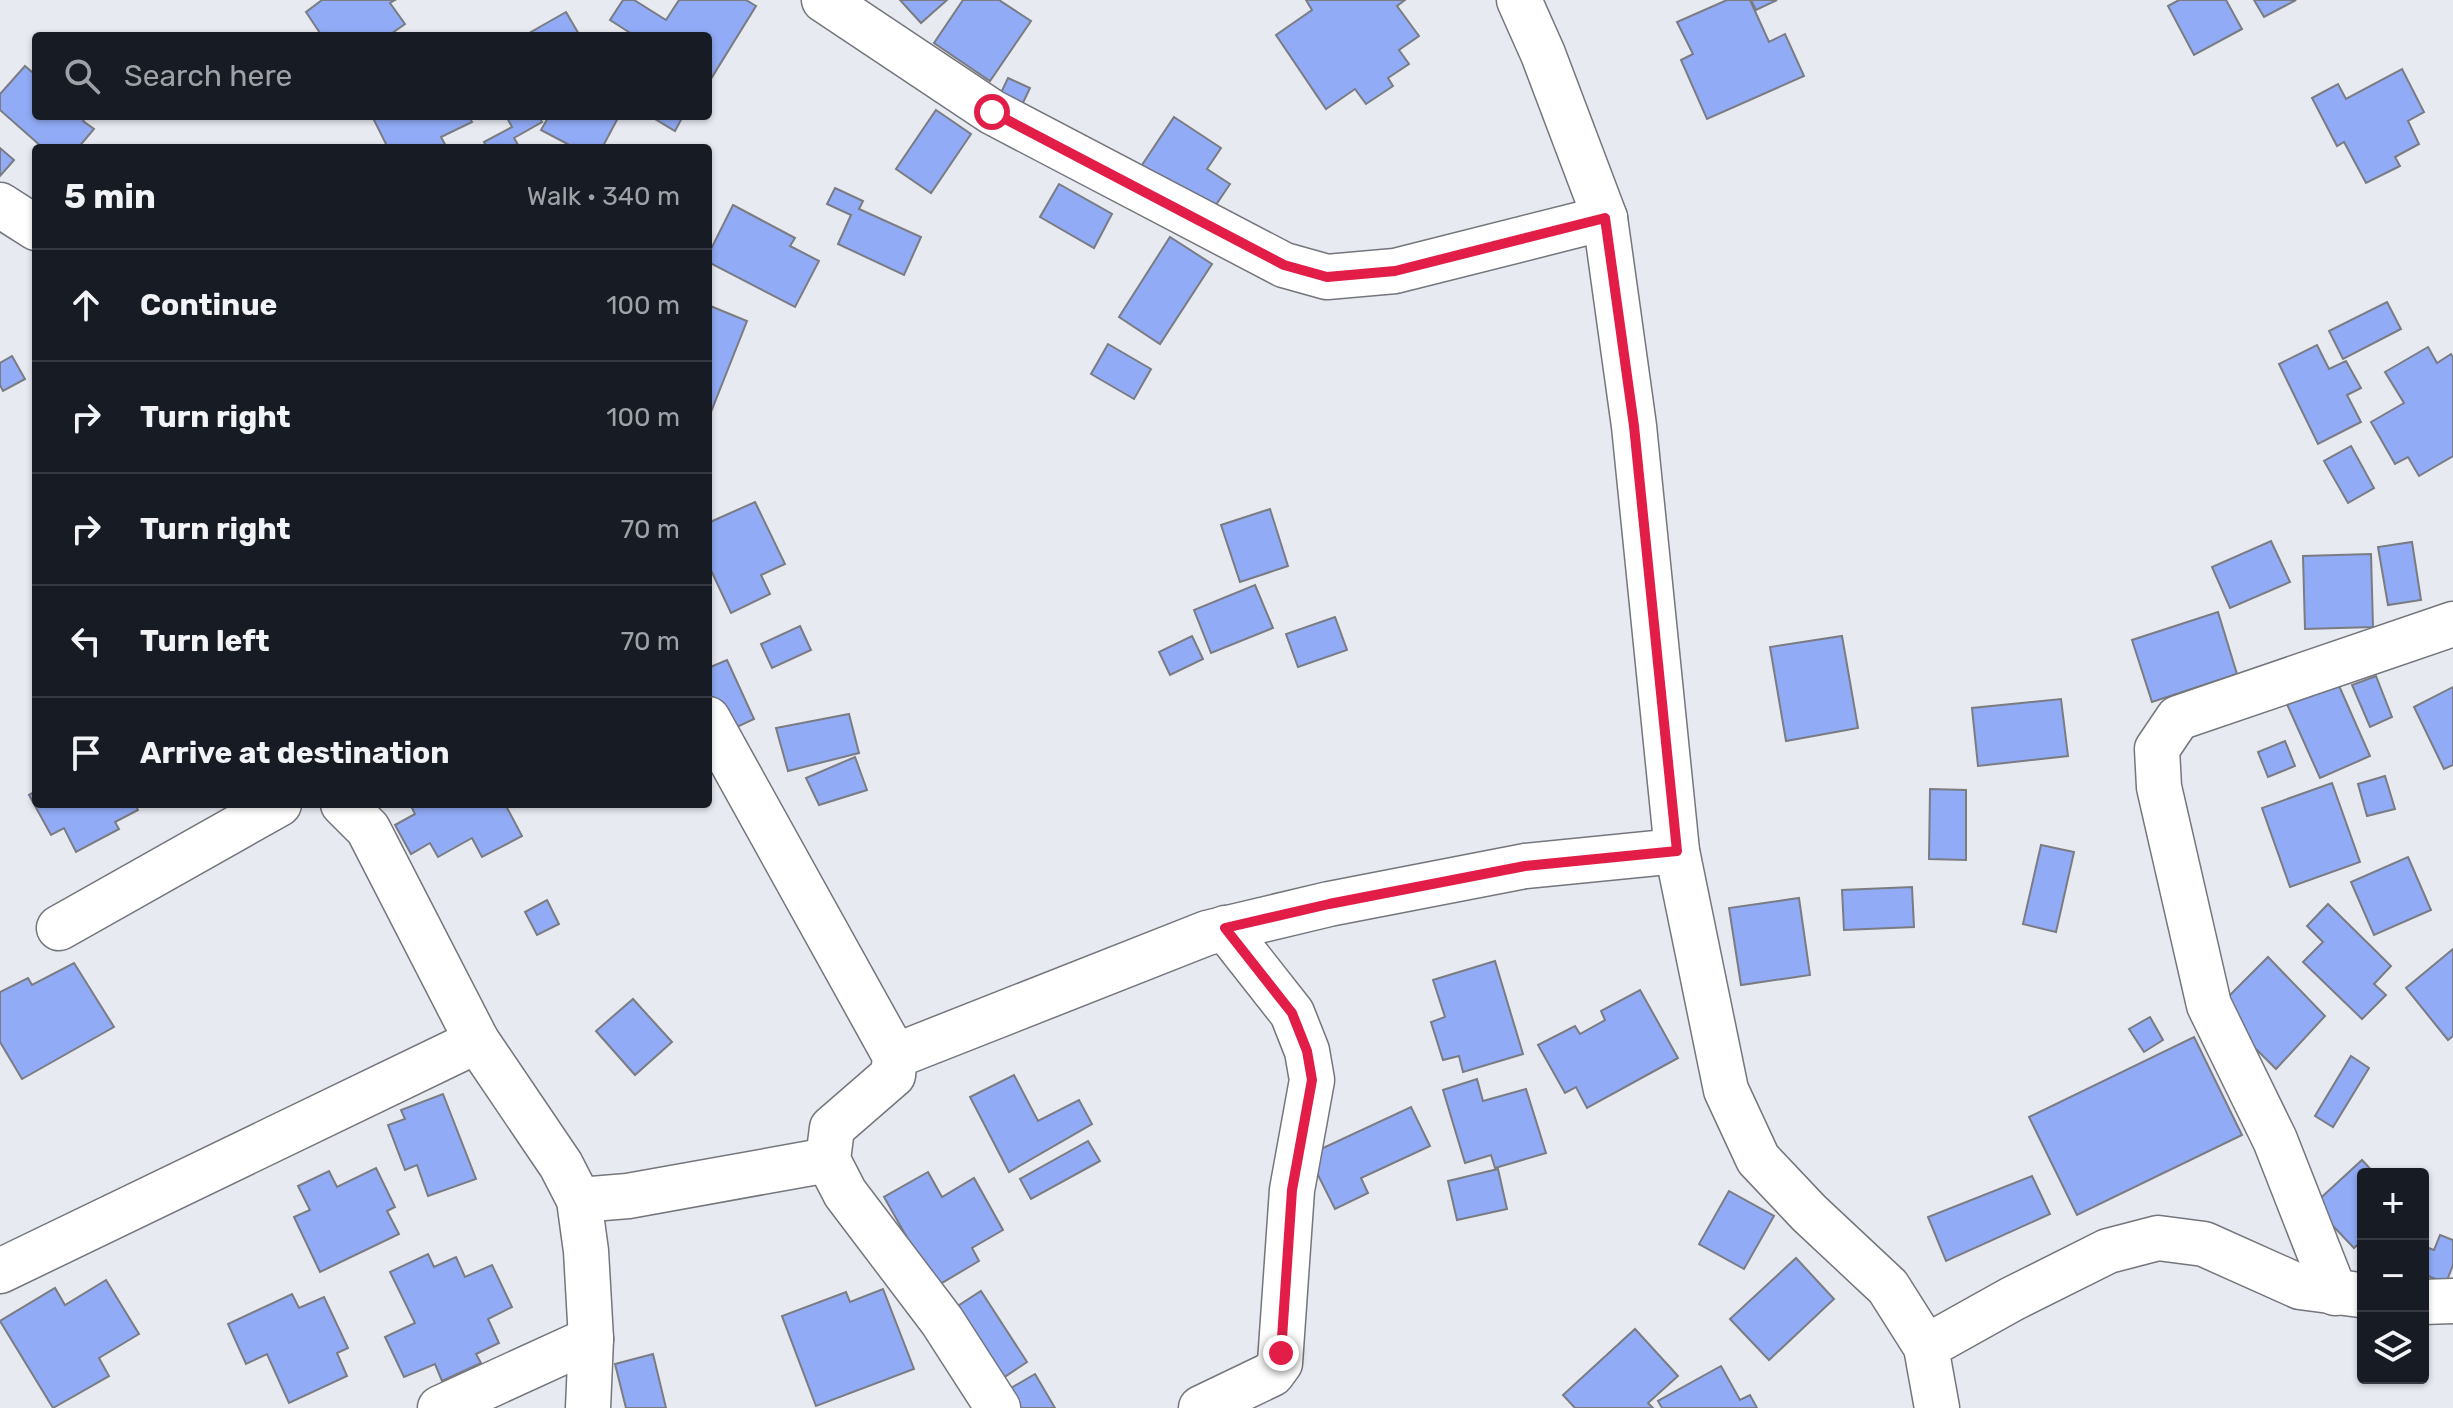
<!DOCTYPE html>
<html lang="en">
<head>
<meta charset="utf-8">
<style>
	:root { --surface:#171b24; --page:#242831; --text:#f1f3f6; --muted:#9ea1a6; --line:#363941 }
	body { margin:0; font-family:Rubik,sans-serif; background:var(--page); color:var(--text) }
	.controls { position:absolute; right:24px; bottom:24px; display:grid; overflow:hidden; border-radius:8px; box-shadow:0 2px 6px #0004 }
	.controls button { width:72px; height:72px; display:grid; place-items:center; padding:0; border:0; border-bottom:2px solid var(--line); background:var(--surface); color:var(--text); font:40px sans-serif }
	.stop { position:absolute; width:24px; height:24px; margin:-18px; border:6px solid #e11d48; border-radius:50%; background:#fff }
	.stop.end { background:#e11d48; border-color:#fff; box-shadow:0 2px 8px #0008 }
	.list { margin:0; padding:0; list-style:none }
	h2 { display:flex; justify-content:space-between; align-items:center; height:104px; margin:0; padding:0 32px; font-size:34px }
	h2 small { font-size:26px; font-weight:400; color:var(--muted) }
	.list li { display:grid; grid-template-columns:52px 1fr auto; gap:24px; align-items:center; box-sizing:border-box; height:112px; padding:0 32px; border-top:2px solid var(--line) }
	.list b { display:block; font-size:30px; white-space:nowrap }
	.list em { font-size:26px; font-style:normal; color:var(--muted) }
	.icon { flex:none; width:44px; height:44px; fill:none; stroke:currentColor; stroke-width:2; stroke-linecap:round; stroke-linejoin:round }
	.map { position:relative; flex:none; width:2453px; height:1408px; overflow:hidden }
	.search { position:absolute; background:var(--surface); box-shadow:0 2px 6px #0004; left:32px; top:32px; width:680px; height:88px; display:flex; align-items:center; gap:20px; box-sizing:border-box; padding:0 28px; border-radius:8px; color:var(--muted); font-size:30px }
	.panel { position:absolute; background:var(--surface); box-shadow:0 2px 6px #0004; left:32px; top:144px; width:680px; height:664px; border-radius:8px }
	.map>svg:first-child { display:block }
	.building { fill:#91abf6; stroke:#7a7c82; stroke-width:2 }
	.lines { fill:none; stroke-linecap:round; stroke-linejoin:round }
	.minor-casing { stroke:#74767c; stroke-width:47 }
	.minor { stroke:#fff; stroke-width:44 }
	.route { stroke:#e11d48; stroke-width:10 }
</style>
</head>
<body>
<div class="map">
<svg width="2453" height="1408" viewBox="0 0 2453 1408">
	<rect width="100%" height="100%" fill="#e7eaf1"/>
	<g class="building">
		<polygon points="322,0 395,0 390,3 405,24 388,36 322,36 306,12"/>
		<polygon points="623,0 634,0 666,20 679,0 746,0 756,6 709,82 708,36 635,36 610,20"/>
		<polygon points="900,0 947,0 921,23"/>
		<polygon points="963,0 999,0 1031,21 990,81 934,43"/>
		<polygon points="1306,0 1405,0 1397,6 1419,36 1399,50 1409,64 1388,78 1393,86 1366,104 1355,89 1326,109 1276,35 1312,10"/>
		<polygon points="1727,0 1750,0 1769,42 1785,34 1804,76 1707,119 1681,60 1693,54 1677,22"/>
		<polygon points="1751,0 1777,0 1756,10"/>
		<polygon points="2179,0 2226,0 2242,29 2194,55 2168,6"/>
		<polygon points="2254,0 2296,0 2264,17"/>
		<polygon points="566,12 580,36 524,36"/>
		<polygon points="25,66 32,72 36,68 36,116 87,116 83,121 94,129 78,148 43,148 0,110 0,94"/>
		<polygon points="2402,69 2424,112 2408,121 2419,144 2395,157 2400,166 2366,183 2344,142 2337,146 2312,98 2338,84 2346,99"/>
		<polygon points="1008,78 1030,88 1020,109 998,99"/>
		<polygon points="936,110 971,134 931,193 896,169"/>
		<polygon points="372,116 469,116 472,122 441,137 447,148 388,148"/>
		<polygon points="506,116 539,116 542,122 514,138 520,148 487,148 484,142 512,127"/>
		<polygon points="549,116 619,116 602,148 575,148 541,130"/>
		<polygon points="650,116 683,116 675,131"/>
		<polygon points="1174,117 1221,148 1207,169 1230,184 1209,215 1140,168"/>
		<polygon points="0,148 14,160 0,176"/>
		<polygon points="1059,184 1112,214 1094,248 1040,217"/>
		<polygon points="835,188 863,201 859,209 921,237 904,275 838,244 851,215 827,204"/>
		<polygon points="733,205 795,238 790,246 819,261 795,307 708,262 708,255"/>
		<polygon points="1170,237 1212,264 1160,344 1119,317"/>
		<polygon points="2387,302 2401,329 2343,359 2329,331"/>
		<polygon points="708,305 747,321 709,417 708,416"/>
		<polygon points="1108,344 1151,369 1134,399 1091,374"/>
		<polygon points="2317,345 2329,369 2346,361 2361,388 2347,395 2361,422 2318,444 2279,364"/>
		<polygon points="2428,347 2437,363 2451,354 2453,357 2453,456 2419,476 2408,457 2395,464 2371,422 2404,403 2385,372"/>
		<polygon points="12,356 25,379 3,391 0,385 0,363"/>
		<polygon points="2351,446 2374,488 2348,503 2324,461"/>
		<polygon points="755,502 785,564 761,575 770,594 731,613 708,564 708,523"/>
		<polygon points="1270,509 1288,566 1240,582 1221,525"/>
		<polygon points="2271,541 2290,582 2230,608 2212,567"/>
		<polygon points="2412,542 2421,600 2388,605 2378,547"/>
		<polygon points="2371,554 2373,627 2305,629 2303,556"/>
		<polygon points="1255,585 1273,628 1211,653 1194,610"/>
		<polygon points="2218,612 2237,674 2152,702 2132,640"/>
		<polygon points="1335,617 1347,650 1298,667 1286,634"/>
		<polygon points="800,626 811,650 772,668 761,644"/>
		<polygon points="1192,636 1203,659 1170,675 1159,652"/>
		<polygon points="1842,636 1858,728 1786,741 1770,647"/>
		<polygon points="727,660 754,719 722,734 708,703 708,668"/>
		<polygon points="2376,676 2392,717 2370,727 2352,685"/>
		<polygon points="2336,679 2370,756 2320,778 2286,702"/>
		<polygon points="2453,687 2453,765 2444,769 2414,707"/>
		<polygon points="2061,699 2068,756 1978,766 1972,708"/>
		<polygon points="849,714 859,753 788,771 776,728"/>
		<polygon points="2285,741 2295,766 2268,777 2258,752"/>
		<polygon points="855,757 867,790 819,805 806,778"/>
		<polygon points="2385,776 2395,809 2367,816 2358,784"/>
		<polygon points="2332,783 2360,862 2290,887 2262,808"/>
		<polygon points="1930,789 1966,790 1966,860 1929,859"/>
		<polygon points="36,791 36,804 135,804 138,810 115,822 119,829 76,852 64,828 51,835 29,795"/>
		<polygon points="410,804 505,804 522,836 482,857 472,838 438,857 430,843 411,854 395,825 415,814"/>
		<polygon points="2041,845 2074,852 2056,932 2023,924"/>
		<polygon points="2408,857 2431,910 2374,935 2351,882"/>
		<polygon points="1912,887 1914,927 1844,930 1842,890"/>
		<polygon points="1799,898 1810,975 1741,985 1729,908"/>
		<polygon points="547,900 559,924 537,935 525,912"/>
		<polygon points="2328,904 2391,966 2374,984 2386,995 2362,1019 2303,962 2323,942 2307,926"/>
		<polygon points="2453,949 2453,1036 2448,1040 2406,988"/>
		<polygon points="2268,957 2325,1016 2276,1069 2216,1009"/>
		<polygon points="1495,961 1523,1054 1463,1072 1459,1056 1443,1060 1431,1022 1445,1017 1433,980"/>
		<polygon points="74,963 114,1027 22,1079 0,1042 0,992 28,978 32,985"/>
		<polygon points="1640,990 1678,1058 1587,1108 1576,1087 1565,1093 1538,1045 1575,1026 1580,1034 1605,1020 1601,1011"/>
		<polygon points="633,999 672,1042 635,1075 596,1031"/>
		<polygon points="2150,1017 2163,1040 2144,1052 2129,1029"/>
		<polygon points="2194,1037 2242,1135 2077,1215 2029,1117"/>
		<polygon points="2351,1056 2369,1068 2333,1127 2315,1116"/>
		<polygon points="1014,1075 1038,1121 1079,1100 1092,1124 1009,1172 970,1097"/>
		<polygon points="1477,1079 1483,1101 1526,1089 1546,1153 1495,1168 1491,1155 1465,1163 1443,1090"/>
		<polygon points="443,1094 476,1179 428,1196 417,1165 405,1170 388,1125 405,1119 401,1110"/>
		<polygon points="1411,1107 1430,1146 1361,1178 1368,1193 1335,1209 1308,1155"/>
		<polygon points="1088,1141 1100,1161 1031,1199 1020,1179"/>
		<polygon points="2362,1160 2375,1174 2363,1174 2363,1240 2354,1248 2313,1205"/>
		<polygon points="376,1168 395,1207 387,1211 399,1234 320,1272 294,1217 310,1210 298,1186 329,1171 337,1187"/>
		<polygon points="1498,1169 1507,1209 1457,1220 1448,1181"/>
		<polygon points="928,1172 942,1197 974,1178 1003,1230 972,1248 979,1261 935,1287 884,1197"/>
		<polygon points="2032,1176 2050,1214 1946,1261 1928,1217"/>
		<polygon points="1729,1191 1774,1216 1744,1269 1699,1244"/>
		<polygon points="2440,1235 2453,1240 2453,1265 2446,1283 2423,1274 2423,1246 2434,1250"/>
		<polygon points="428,1254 434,1267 456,1257 465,1277 492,1265 512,1307 488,1319 499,1343 476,1354 481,1363 442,1381 435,1364 404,1377 385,1337 415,1323 390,1272"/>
		<polygon points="1796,1258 1834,1299 1769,1360 1730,1319"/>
		<polygon points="106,1280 139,1334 99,1358 109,1376 53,1408 0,1321 55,1288 65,1305"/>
		<polygon points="883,1289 914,1369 816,1406 782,1316 846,1292 850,1302"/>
		<polygon points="981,1291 1027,1362 997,1382 950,1311"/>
		<polygon points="292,1294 299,1308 324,1297 348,1348 337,1353 347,1376 289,1403 267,1354 246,1364 228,1324"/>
		<polygon points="1635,1329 1678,1376 1648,1403 1653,1408 1575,1408 1563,1395"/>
		<polygon points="653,1354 666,1408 626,1408 615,1364"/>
		<polygon points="1721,1366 1740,1400 1750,1395 1757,1408 1662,1408 1658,1401"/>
		<polygon points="1035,1374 1055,1408 1013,1408 1004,1392"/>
	</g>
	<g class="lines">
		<defs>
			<g id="minor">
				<polyline points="824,0 992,112 1284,265 1327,277 1395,271 1605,218"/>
				<polyline points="1519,0 1543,54 1605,218 1634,426 1677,851 1726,1090 1758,1159 1809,1213 1888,1287 1926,1347 1937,1408"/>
				<polyline points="0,205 36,228"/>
				<polyline points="708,719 895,1056 893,1075 832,1128 828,1160 845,1193 942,1321 998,1408"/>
				<polyline points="343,804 368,829 477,1041 561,1165 579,1200 586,1251 591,1339 588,1408"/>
				<polyline points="59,928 279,804"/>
				<polyline points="895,1056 1207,933 1329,904 1525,866 1677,851"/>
				<polyline points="579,1200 628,1196 828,1160"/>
				<polyline points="0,1271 477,1041"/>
				<polyline points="2335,1293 2275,1140 2209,1005 2159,787 2157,749 2178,718 2453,624"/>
				<polyline points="2423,1302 2453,1301"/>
				<polyline points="1926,1347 2012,1299 2108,1251 2158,1238 2204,1244 2300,1287 2360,1295"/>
				<polyline points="440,1408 591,1339"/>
				<polyline points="1201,1408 1272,1374 1280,1363 1292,1190 1312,1080 1307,1051 1292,1013 1225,928"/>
			</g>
		</defs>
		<use href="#minor" class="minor-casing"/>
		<use href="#minor" class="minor"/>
	</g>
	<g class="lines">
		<polyline class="route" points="992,112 1284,265 1327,277 1395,271 1605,218 1634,426 1677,851 1525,866 1329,904 1225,928 1292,1013 1307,1051 1312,1080 1292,1190 1281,1353"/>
	</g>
</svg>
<div class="controls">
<button>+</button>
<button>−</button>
<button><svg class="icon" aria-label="layers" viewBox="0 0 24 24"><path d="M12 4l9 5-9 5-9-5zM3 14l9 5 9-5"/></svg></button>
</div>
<div class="stop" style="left:992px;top:112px"></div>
<div class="stop end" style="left:1281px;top:1353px"></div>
<div class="search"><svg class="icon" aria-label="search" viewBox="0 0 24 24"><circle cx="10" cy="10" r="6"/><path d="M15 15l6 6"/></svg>Search here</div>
<section class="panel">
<h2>5 min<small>Walk · 340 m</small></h2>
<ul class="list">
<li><svg class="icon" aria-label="ahead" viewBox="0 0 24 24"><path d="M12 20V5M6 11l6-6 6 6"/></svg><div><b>Continue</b></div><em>100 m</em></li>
<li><svg class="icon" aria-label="right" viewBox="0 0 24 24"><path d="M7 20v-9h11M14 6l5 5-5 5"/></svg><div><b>Turn right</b></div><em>100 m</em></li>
<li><svg class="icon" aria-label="right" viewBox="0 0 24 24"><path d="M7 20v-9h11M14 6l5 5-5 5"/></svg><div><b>Turn right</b></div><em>70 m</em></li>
<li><svg class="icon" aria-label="left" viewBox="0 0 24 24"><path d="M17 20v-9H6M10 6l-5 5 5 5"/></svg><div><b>Turn left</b></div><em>70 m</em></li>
<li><svg class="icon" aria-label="arrive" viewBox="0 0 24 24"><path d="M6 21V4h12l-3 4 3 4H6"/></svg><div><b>Arrive at destination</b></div></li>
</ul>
</section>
</div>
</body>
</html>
